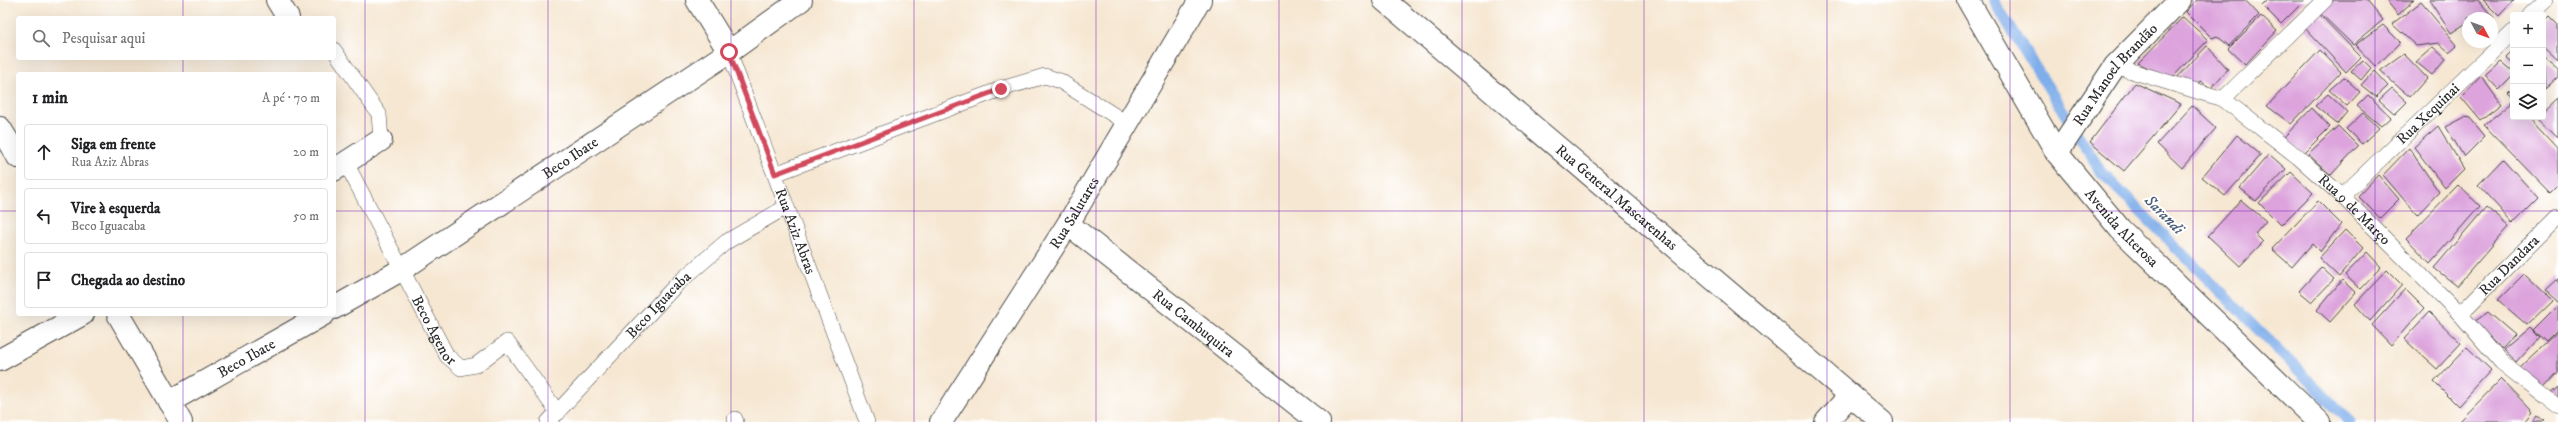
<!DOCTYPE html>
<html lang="pt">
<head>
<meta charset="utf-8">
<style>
	:root { --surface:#fff; --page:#f2f2f2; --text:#202124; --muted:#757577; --line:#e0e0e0 }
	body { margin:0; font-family:"IM FELL DW Pica",serif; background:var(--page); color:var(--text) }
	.controls { position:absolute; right:12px; top:12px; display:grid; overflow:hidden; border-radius:4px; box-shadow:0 4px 16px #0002 }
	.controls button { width:36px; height:36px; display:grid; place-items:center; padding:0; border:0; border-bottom:1px solid var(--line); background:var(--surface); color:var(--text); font:20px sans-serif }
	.compass { position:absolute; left:2462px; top:12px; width:36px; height:36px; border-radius:50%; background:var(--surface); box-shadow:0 4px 16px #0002; rotate:131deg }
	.stop { position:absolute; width:12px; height:12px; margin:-9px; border:3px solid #d1495b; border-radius:50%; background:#fff }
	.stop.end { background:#d1495b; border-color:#fff; box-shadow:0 1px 4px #0008 }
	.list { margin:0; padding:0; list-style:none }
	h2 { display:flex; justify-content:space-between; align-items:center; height:52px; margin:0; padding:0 16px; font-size:17px }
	h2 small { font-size:13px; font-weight:400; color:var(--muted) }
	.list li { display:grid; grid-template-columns:26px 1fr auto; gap:12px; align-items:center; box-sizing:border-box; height:56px; margin:0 8px 8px; padding:0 8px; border:1px solid var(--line); border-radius:4px }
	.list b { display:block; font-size:15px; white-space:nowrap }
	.list p { margin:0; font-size:13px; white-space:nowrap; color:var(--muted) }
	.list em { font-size:13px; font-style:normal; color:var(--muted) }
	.icon { flex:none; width:22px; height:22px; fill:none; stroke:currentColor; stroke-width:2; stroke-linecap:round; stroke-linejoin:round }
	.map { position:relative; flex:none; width:2558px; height:422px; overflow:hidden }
	.search { position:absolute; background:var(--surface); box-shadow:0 4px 16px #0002; left:16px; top:16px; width:320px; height:44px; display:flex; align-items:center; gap:10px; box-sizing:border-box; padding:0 14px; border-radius:4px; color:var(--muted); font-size:15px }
	.panel { position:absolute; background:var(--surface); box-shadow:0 4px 16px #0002; left:16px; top:72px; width:320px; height:244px; border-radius:4px }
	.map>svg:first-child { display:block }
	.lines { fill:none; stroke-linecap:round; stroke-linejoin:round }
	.stream { stroke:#7faeea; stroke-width:11 }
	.building { fill:#dca3dc }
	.service-casing { stroke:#494744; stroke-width:16 }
	.minor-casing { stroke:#494744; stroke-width:24 }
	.tertiary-casing { stroke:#494744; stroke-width:24 }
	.service { stroke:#fff; stroke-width:15 }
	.minor { stroke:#fff; stroke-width:22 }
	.tertiary { stroke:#fff; stroke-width:22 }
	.route { stroke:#d1495b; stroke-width:5 }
	.grid { fill:none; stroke:#7b2cbf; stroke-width:1; stroke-opacity:0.55 }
	.labels { text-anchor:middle; stroke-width:4; stroke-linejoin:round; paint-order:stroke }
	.street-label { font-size:15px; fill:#2b2b2b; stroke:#fff }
	.water-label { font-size:16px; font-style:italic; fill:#4d5f77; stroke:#fff }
</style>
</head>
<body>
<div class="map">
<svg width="2558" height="422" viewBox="0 0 2558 422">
	<rect width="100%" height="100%" fill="#fff"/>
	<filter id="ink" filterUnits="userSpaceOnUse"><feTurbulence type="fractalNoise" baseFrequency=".025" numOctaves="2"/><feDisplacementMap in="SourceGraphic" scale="8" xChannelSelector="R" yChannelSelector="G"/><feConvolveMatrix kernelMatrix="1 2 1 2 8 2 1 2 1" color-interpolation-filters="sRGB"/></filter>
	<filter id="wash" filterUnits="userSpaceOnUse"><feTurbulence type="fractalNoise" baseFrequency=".012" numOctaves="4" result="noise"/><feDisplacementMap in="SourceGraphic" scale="16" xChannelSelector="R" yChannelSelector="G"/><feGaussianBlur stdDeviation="0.9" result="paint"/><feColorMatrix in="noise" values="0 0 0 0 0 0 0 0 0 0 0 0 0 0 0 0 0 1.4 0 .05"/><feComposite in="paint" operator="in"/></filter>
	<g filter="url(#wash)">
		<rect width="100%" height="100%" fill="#f6e7d2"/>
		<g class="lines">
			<polyline class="stream" points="1993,0 2102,173 2350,422"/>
		</g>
		<g id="blocks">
			<g class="building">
				<polygon points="2197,0 2245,0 2259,15 2229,46 2217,36 2212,38 2186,12"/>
				<polygon points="2267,0 2305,0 2281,24 2262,5"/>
				<polygon points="2334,0 2366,0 2383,20 2353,45 2320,13"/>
				<polygon points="2386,0 2414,0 2398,15"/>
				<polygon points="2429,0 2478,0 2494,18 2468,18 2468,22 2451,33"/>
				<polygon points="2483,0 2514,0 2499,16"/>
				<polygon points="2421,2 2457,45 2449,52 2439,43 2416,46 2392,24"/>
				<polygon points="2318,13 2361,57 2346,72 2303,26"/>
				<polygon points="2550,15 2558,23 2558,60 2543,46 2543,22"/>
				<polygon points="2261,16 2277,31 2245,65 2228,49"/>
				<polygon points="2183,17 2208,40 2171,79 2138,63"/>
				<polygon points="2383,25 2400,42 2376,67 2355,45"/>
				<polygon points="2207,46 2228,69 2211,88 2200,81 2192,89 2173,82"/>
				<polygon points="2433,47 2446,59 2432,75 2416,62"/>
				<polygon points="2320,50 2341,72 2291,124 2267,106"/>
				<polygon points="2513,51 2513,64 2506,58"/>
				<polygon points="2404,54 2427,78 2410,97 2380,71"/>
				<polygon points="2543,56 2558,69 2558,77 2545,89"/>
				<polygon points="2363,60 2371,68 2361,80 2351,71"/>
				<polygon points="2500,61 2513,72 2513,76 2499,90 2485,75"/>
				<polygon points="2374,71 2388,86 2376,97 2361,85"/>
				<polygon points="2481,76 2501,104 2480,120 2461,97"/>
				<polygon points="2344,77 2360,92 2347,106 2329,90"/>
				<polygon points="2135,83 2181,104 2124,171 2090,142"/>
				<polygon points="2392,88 2407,102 2395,114 2379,100"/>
				<polygon points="2513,89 2513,96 2509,93"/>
				<polygon points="2328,94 2347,112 2337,124 2315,106"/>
				<polygon points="2368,95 2391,117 2381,126 2357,106"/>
				<polygon points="2558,99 2558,138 2537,118 2543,117 2543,113"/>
				<polygon points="2513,101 2513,117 2528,117 2558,149 2558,185 2550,193 2484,125"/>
				<polygon points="2192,106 2216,128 2182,168 2157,144"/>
				<polygon points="2312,108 2330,127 2303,154 2284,137"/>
				<polygon points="2363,113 2379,128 2362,144 2346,129"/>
				<polygon points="2465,117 2470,118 2485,136 2464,157 2446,127"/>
				<polygon points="2338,126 2358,146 2331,175 2308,154"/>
				<polygon points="2438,126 2464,169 2445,188 2414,147"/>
				<polygon points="2237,135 2261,155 2225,196 2202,177"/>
				<polygon points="2409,148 2439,192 2417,215 2383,175"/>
				<polygon points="2269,154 2286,169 2256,201 2240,188"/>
				<polygon points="2503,159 2538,198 2513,223 2478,185"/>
				<polygon points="2291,172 2313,193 2281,225 2259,203"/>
				<polygon points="2378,175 2399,199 2380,218 2358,196"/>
				<polygon points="2458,185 2480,206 2430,263 2406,238"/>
				<polygon points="2241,200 2266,221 2255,234 2263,242 2240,266 2208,236"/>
				<polygon points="2318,201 2341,224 2320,252 2312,244 2292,267 2272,249"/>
				<polygon points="2486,207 2509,226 2457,286 2434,268"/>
				<polygon points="2345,230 2363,248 2339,277 2319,258"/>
				<polygon points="2367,252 2381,267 2360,289 2345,275"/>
				<polygon points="2321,267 2334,279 2312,302 2299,291"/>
				<polygon points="2387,270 2402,285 2370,321 2355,304"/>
				<polygon points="2524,274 2552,301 2527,325 2498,300"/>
				<polygon points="2558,279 2558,303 2545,291"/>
				<polygon points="2342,280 2356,293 2330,322 2317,310"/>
				<polygon points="2405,289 2424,308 2391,345 2372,325"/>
				<polygon points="2558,305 2558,330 2546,342 2533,330"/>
				<polygon points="2429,312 2461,343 2437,369 2404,339"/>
				<polygon points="2488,312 2515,335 2502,349 2474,322"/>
				<polygon points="2530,327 2539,337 2516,362 2503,350"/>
				<polygon points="2558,332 2558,372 2544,387 2520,368"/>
				<polygon points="2467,347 2491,370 2458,406 2434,382"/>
				<polygon points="2501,379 2533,412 2525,422 2459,422"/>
				<polygon points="2558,386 2558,398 2551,392"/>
				<polygon points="2538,416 2545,422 2533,422"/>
			</g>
		</g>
	</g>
	<g filter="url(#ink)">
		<use href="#blocks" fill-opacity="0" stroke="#494744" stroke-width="1"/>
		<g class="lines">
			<defs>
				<g id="service">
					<polyline points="2530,15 2546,0"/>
					<polyline points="334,50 379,114 381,140"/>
					<path id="s1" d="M729,52L867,422"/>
					<path id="s2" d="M2115,66L2223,99L2298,157L2342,196L2460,314L2501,362L2558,407"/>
					<polyline points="2223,99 2325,0"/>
					<path id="s3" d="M346,163L447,356L461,368L476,365L507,342L558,413"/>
					<polyline points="775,174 1001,89 1045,76 1060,81 1128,124"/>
					<path id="s4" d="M2342,196L2513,32"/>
					<path id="s5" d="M2460,314L2558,216"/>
					<polyline points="735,419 736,422"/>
					<path id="s6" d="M548,422L677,284L726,242L786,207"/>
				</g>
				<g id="minor">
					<polyline points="277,0 288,18"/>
					<polyline points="697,0 729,52"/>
					<path id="s7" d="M1384,0L1882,422"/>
					<polyline points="0,128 18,157"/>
					<path id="s8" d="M2057,153L2115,66L2180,0"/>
					<polyline points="334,170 381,140"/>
					<path id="s9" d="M1068,224L1319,422"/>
					<path id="s10" d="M334,308L401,270L729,52L801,0"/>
					<polyline points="118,314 181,422"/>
					<polyline points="0,360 83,314"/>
					<path id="s11" d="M169,402L324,314"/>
					<path id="s12" d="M941,422L1068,224L1200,0"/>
					<polyline points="1826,422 1850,395"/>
				</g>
				<g id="tertiary">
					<path id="s13" d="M1968,0L2057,153L2120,229L2319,422"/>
				</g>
			</defs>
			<use href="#service" class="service-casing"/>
			<use href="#minor" class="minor-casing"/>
			<use href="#tertiary" class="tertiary-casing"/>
			<use href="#service" class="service"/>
			<use href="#minor" class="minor"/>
			<use href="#tertiary" class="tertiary"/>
		</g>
	</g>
	<g class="lines" filter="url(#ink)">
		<polyline class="route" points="729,52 775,174 1001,89"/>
	</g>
	<path class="grid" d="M183,0V18M365,0V422M548,0V422M731,0V422M914,0V422M1096,0V422M1279,0V422M1462,0V422M1644,0V422M1827,0V422M2010,0V422M2193,0V422M2375,0V422M183,58V74M0,211H18M334,211H2558M183,314V422"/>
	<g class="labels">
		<g class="street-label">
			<text dy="5" stroke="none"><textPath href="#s8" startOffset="98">Rua Manoel Brandão</textPath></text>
			<text dy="5" stroke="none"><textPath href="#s4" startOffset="119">Rua Xequinai</textPath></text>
			<text dy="5" stroke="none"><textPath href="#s10" startOffset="280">Beco Ibate</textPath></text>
			<text dy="5" stroke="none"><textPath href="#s7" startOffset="305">Rua General Mascarenhas</textPath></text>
			<text dy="5" stroke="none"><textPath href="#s2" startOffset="285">Rua 9 de Março</textPath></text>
			<text dy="5" stroke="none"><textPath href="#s12" startOffset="248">Rua Salutares</textPath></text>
			<text dy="5" stroke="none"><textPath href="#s13" startOffset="276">Avenida Alterosa</textPath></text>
			<text dy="5" stroke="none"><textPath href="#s1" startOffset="191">Rua Aziz Abras</textPath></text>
			<text dy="5" stroke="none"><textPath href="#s5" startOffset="69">Rua Dandara</textPath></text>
			<text dy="5" stroke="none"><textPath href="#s6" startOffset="161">Beco Iguacaba</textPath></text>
			<text dy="5" stroke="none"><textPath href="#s9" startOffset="160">Rua Cambuquira</textPath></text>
			<text dy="5" stroke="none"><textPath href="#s3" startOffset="189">Beco Agenor</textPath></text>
			<text dy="5" stroke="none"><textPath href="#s11" startOffset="89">Beco Ibate</textPath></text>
		</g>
		<g class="water-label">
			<text transform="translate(2165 214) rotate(45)" y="6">Sarandi</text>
		</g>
	</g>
</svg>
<div class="controls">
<button>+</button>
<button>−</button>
<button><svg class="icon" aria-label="layers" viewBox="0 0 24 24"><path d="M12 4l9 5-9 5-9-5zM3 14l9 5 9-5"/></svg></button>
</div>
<svg class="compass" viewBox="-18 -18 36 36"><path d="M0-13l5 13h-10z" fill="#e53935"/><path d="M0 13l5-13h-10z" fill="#757577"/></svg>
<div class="stop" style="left:729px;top:52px"></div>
<div class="stop end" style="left:1001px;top:89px"></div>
<div class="search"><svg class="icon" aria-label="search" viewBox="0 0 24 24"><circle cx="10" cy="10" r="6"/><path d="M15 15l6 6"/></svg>Pesquisar aqui</div>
<section class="panel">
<h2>1 min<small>A pé · 70 m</small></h2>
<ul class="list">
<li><svg class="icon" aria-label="ahead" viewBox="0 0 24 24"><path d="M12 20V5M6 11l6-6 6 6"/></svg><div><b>Siga em frente</b><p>Rua Aziz Abras</p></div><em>20 m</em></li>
<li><svg class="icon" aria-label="left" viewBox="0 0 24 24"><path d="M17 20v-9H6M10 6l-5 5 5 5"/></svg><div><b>Vire à esquerda</b><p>Beco Iguacaba</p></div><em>50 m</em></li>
<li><svg class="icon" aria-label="arrive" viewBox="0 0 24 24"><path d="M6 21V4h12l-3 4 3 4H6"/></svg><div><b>Chegada ao destino</b></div></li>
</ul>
</section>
</div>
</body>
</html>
